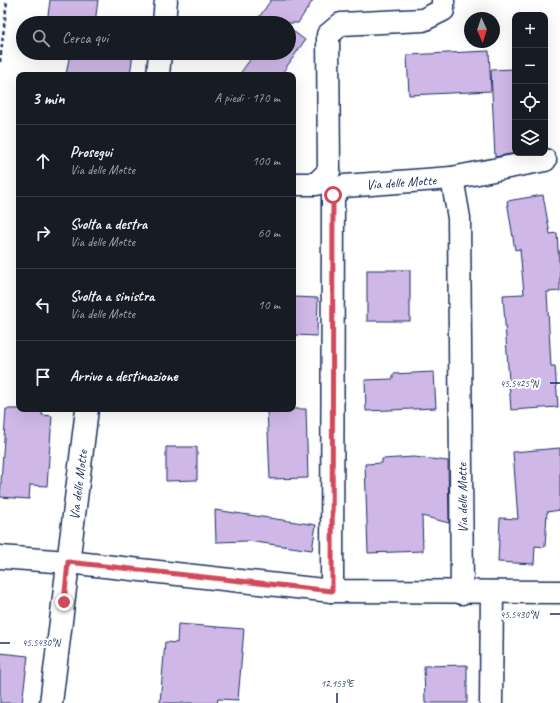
<!DOCTYPE html>
<html lang="it">
<head>
<meta charset="utf-8">
<style>
	:root { --surface:#171b24; --page:#242831; --text:#f1f3f6; --muted:#9ea1a6; --line:#363941 }
	body { margin:0; font-family:Caveat,sans-serif; background:var(--page); color:var(--text) }
	.controls { position:absolute; right:12px; top:12px; display:grid; overflow:hidden; border-radius:8px; box-shadow:0 4px 16px #0002 }
	.controls button { width:36px; height:36px; display:grid; place-items:center; padding:0; border:0; border-bottom:1px solid var(--line); background:var(--surface); color:var(--text); font:20px sans-serif }
	.compass { position:absolute; left:464px; top:12px; width:36px; height:36px; border-radius:50%; background:var(--surface); box-shadow:0 4px 16px #0002; rotate:177deg }
	.stop { position:absolute; width:12px; height:12px; margin:-9px; border:3px solid #d1495b; border-radius:50%; background:#fff }
	.stop.end { background:#d1495b; border-color:#fff; box-shadow:0 1px 4px #0008 }
	.list { margin:0; padding:0; list-style:none }
	h2 { display:flex; justify-content:space-between; align-items:center; height:52px; margin:0; padding:0 16px; font-size:17px }
	h2 small { font-size:13px; font-weight:400; color:var(--muted) }
	.list li { display:grid; grid-template-columns:26px 1fr auto; gap:12px; align-items:center; box-sizing:border-box; height:72px; padding:0 16px; border-top:1px solid var(--line) }
	.list b { display:block; font-size:15px; white-space:nowrap }
	.list p { margin:0; font-size:13px; white-space:nowrap; color:var(--muted) }
	.list em { font-size:13px; font-style:normal; color:var(--muted) }
	.icon { flex:none; width:22px; height:22px; fill:none; stroke:currentColor; stroke-width:2; stroke-linecap:round; stroke-linejoin:round }
	.map { position:relative; flex:none; width:560px; height:703px; overflow:hidden }
	.search { position:absolute; background:var(--surface); box-shadow:0 4px 16px #0002; left:16px; top:16px; width:280px; height:44px; display:flex; align-items:center; gap:10px; box-sizing:border-box; padding:0 14px; border-radius:22px; color:var(--muted); font-size:15px }
	.panel { position:absolute; background:var(--surface); box-shadow:0 4px 16px #0002; left:16px; top:72px; width:280px; height:340px; border-radius:8px }
	.map>svg:first-child { display:block }
	.building { fill:#cfb8e7; stroke:#1b2f5e }
	.lines { fill:none; stroke-linecap:round; stroke-linejoin:round }
	.minor-casing { stroke:#1b2f5e; stroke-width:25 }
	.tertiary-casing { stroke:#1b2f5e; stroke-width:25 }
	.path { stroke:#1b2f5e; stroke-width:2.5; stroke-dasharray:4 3; stroke-linecap:butt }
	.minor { stroke:#fff; stroke-width:22 }
	.tertiary { stroke:#fff; stroke-width:22 }
	.route { stroke:#d1495b; stroke-width:5 }
	.ticks { fill:none; stroke:#1b2f5e; stroke-width:1.5 }
	.labels { text-anchor:middle; stroke-width:4; stroke-linejoin:round; paint-order:stroke }
	.street-label { font-size:14px; fill:#1b2f5e; stroke:#fff }
	.ticks-label { font-size:10px; text-anchor:middle; fill:#1b2f5e; stroke:#fff; stroke-width:4; stroke-linejoin:round; paint-order:stroke }
</style>
</head>
<body>
<div class="map">
<svg width="560" height="703" viewBox="0 0 560 703">
	<rect width="100%" height="100%" fill="#fff"/>
	<filter id="ink" filterUnits="userSpaceOnUse"><feTurbulence type="fractalNoise" baseFrequency=".025" numOctaves="2"/><feDisplacementMap in="SourceGraphic" scale="8" xChannelSelector="R" yChannelSelector="G"/><feConvolveMatrix kernelMatrix="1 2 1 2 8 2 1 2 1" color-interpolation-filters="sRGB"/></filter>
	<g filter="url(#ink)">
		<g class="building">
			<polygon points="50,0 98,0 95,23 47,23"/>
			<polygon points="271,0 313,0 298,23 255,23"/>
			<polygon points="289,28 305,40 281,75 239,75 255,53 289,53"/>
			<polygon points="489,51 491,91 409,95 407,55"/>
			<polygon points="70,53 133,53 130,75 66,75"/>
			<polygon points="515,69 515,153 495,157 491,70"/>
			<polygon points="543,195 550,234 557,233 560,278 560,291 547,292 551,366 555,366 558,407 511,410 503,295 524,294 520,249 515,250 507,201"/>
			<rect x="367" y="270" width="43" height="51"/>
			<polygon points="293,297 318,298 317,336 293,335"/>
			<polygon points="434,372 436,408 366,411 365,380 393,379 393,374"/>
			<polygon points="6,409 42,409 42,415 52,416 47,486 30,485 29,499 0,497"/>
			<polygon points="267,409 306,409 308,478 270,479"/>
			<polygon points="166,447 197,447 197,480 166,481"/>
			<polygon points="560,448 560,510 547,512 545,547 535,546 534,564 498,562 500,518 518,519 513,452"/>
			<polygon points="414,457 448,461 449,523 422,516 423,551 368,553 365,464 382,463 382,459"/>
			<polygon points="215,510 316,525 312,550 248,541 216,542"/>
			<polygon points="178,624 244,629 238,700 218,699 217,703 160,703 165,642 177,643"/>
			<polygon points="0,653 28,656 22,703 0,703"/>
			<polygon points="467,665 467,703 425,703 424,666"/>
		</g>
		<g class="lines">
			<defs>
				<g id="minor">
					<polyline points="164,23 166,0"/>
					<polyline points="158,75 160,53"/>
					<polyline points="452,178 545,160"/>
					<polyline points="293,184 316,184 329,171 328,35 341,24 423,20 443,10 443,0"/>
					<polyline points="332,591 333,195 344,186 452,178 459,218 462,593"/>
					<polyline points="51,703 87,409"/>
					<polyline points="491,703 492,592"/>
				</g>
				<polyline id="tertiary" points="0,557 68,562 332,591 560,592"/>
			</defs>
			<use href="#minor" class="minor-casing"/>
			<use href="#tertiary" class="tertiary-casing"/>
			<polyline class="path" points="0,62 7,0"/>
			<use href="#minor" class="minor"/>
			<use href="#tertiary" class="tertiary"/>
		</g>
	</g>
	<g class="lines" filter="url(#ink)">
		<polyline class="route" points="64,602 68,562 332,591 333,195"/>
	</g>
	<path class="ticks" d="M550,383H560M550,614H560M0,643H10M337,693V703"/>
	<g class="labels">
		<g class="street-label">
			<text transform="translate(401 182) rotate(-4)" y="5">Via delle Motte</text>
			<text transform="translate(78 485) rotate(-83)" y="5">Via delle Motte</text>
			<text transform="translate(462 498) rotate(-91)" y="5">Via delle Motte</text>
		</g>
	</g>
	<g class="ticks-label">
		<text x="519" y="387">45.5425°N</text>
		<text x="519" y="618">45.5430°N</text>
		<text x="41" y="646">45.5430°N</text>
		<text x="337" y="687">12.153°E</text>
	</g>
</svg>
<div class="controls">
<button>+</button>
<button>−</button>
<button><svg class="icon" aria-label="locate" viewBox="0 0 24 24"><circle cx="12" cy="12" r="6"/><path d="M12 2v4M12 18v4M2 12h4M18 12h4"/></svg></button>
<button><svg class="icon" aria-label="layers" viewBox="0 0 24 24"><path d="M12 4l9 5-9 5-9-5zM3 14l9 5 9-5"/></svg></button>
</div>
<svg class="compass" viewBox="-18 -18 36 36"><path d="M0-13l5 13h-10z" fill="#e53935"/><path d="M0 13l5-13h-10z" fill="#9ea1a6"/></svg>
<div class="stop" style="left:333px;top:195px"></div>
<div class="stop end" style="left:64px;top:602px"></div>
<div class="search"><svg class="icon" aria-label="search" viewBox="0 0 24 24"><circle cx="10" cy="10" r="6"/><path d="M15 15l6 6"/></svg>Cerca qui</div>
<section class="panel">
<h2>3 min<small>A piedi · 170 m</small></h2>
<ul class="list">
<li><svg class="icon" aria-label="ahead" viewBox="0 0 24 24"><path d="M12 20V5M6 11l6-6 6 6"/></svg><div><b>Prosegui</b><p>Via delle Motte</p></div><em>100 m</em></li>
<li><svg class="icon" aria-label="right" viewBox="0 0 24 24"><path d="M7 20v-9h11M14 6l5 5-5 5"/></svg><div><b>Svolta a destra</b><p>Via delle Motte</p></div><em>60 m</em></li>
<li><svg class="icon" aria-label="left" viewBox="0 0 24 24"><path d="M17 20v-9H6M10 6l-5 5 5 5"/></svg><div><b>Svolta a sinistra</b><p>Via delle Motte</p></div><em>10 m</em></li>
<li><svg class="icon" aria-label="arrive" viewBox="0 0 24 24"><path d="M6 21V4h12l-3 4 3 4H6"/></svg><div><b>Arrivo a destinazione</b></div></li>
</ul>
</section>
</div>
</body>
</html>
